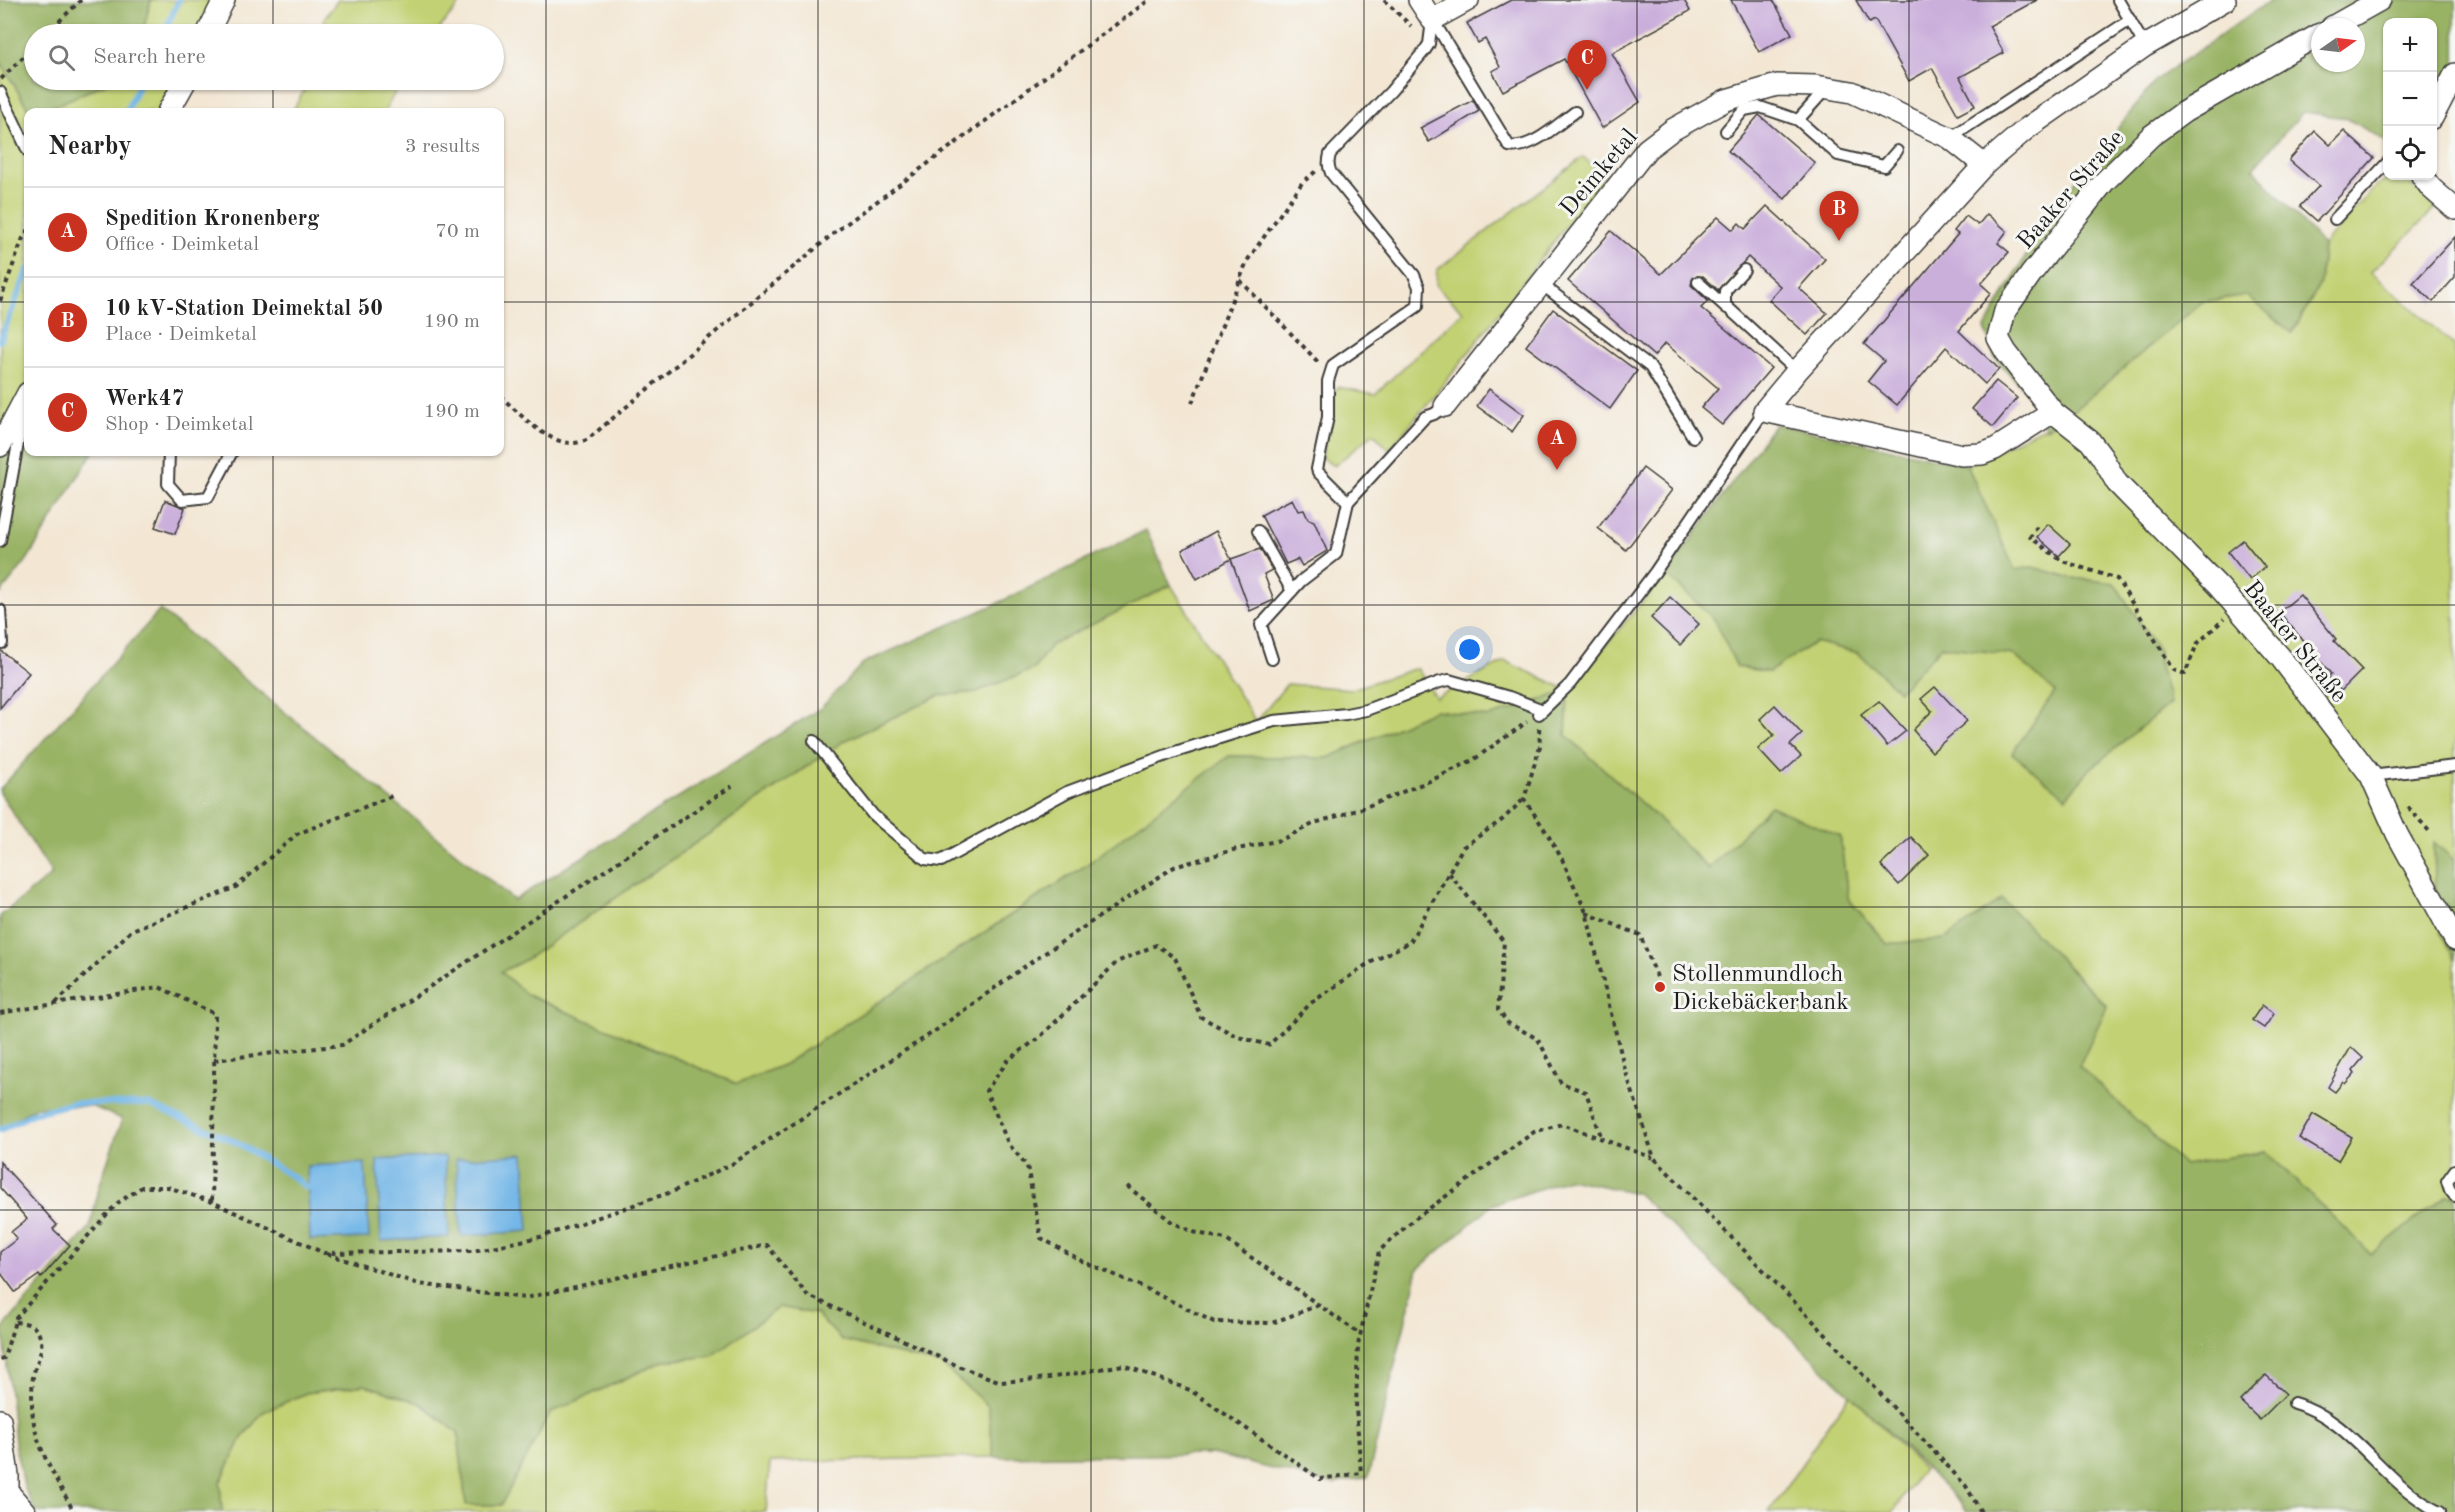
<!DOCTYPE html>
<html lang="en">
<head>
<meta charset="utf-8">
<style>
	:root { --surface:#fff; --page:#f2f2f2; --text:#222; --muted:#767676; --line:#e0e0e0; --accent:#c8321e }
	body { margin:0; font-family:"Old Standard TT",serif; background:var(--page); color:var(--text) }
	.controls { position:absolute; right:18px; top:18px; display:grid; overflow:hidden; border-radius:12px; box-shadow:0 2px 4px #0004 }
	.controls button { width:54px; height:54px; display:grid; place-items:center; padding:0; border:0; border-bottom:2px solid var(--line); background:var(--surface); color:var(--text); font:30px sans-serif }
	.compass { position:absolute; left:2311px; top:18px; width:54px; height:54px; border-radius:50%; background:var(--surface); box-shadow:0 2px 4px #0004; rotate:76deg }
	.you { position:absolute; left:1470px; top:650px; width:21px; height:21px; margin:-15px; border:4px solid #fff; border-radius:50%; background:#1a73e8; box-shadow:0 0 0 9px #1a73e833 }
	.badge { display:grid; place-items:center; width:39px; height:39px; border-radius:50%; background:var(--accent); color:#fff; font-size:20px; font-weight:700 }
	.pin { position:absolute; translate:-50% -50px; filter:drop-shadow(0 2px 3px #0008) }
	.pin::after { content:''; position:absolute; top:32px; width:21px; height:18px; background:inherit; clip-path:polygon(0 0,100% 0,50% 100%) }
	.list { margin:0; padding:0; list-style:none }
	h2 { display:flex; justify-content:space-between; align-items:center; height:78px; margin:0; padding:0 24px; font-size:26px }
	h2 small { font-size:20px; font-weight:400; color:var(--muted) }
	.list li { display:grid; grid-template-columns:39px 1fr auto; gap:18px; align-items:center; box-sizing:border-box; height:90px; padding:0 24px; border-top:2px solid var(--line) }
	.list b { display:block; font-size:22px; white-space:nowrap }
	.list p { margin:0; font-size:20px; white-space:nowrap; color:var(--muted) }
	.list em { font-size:20px; font-style:normal; color:var(--muted) }
	.icon { flex:none; width:33px; height:33px; fill:none; stroke:currentColor; stroke-width:2; stroke-linecap:round; stroke-linejoin:round }
	.map { position:relative; flex:none; width:2455px; height:1512px; overflow:hidden }
	.search { position:absolute; background:var(--surface); box-shadow:0 2px 4px #0004; left:24px; top:24px; width:480px; height:66px; display:flex; align-items:center; gap:15px; box-sizing:border-box; padding:0 21px; border-radius:33px; color:var(--muted); font-size:22px }
	.panel { position:absolute; background:var(--surface); box-shadow:0 2px 4px #0004; left:24px; top:108px; width:480px; height:348px; border-radius:12px }
	.map>svg:first-child { display:block }
	.green { fill:#c2d173; stroke:#6f7648; stroke-width:1.5 }
	.forest { fill:#99b365; stroke:#5a6840; stroke-width:1.5; fill-rule:evenodd }
	.water { fill:#71b5e7; stroke:#466882; stroke-width:1.5 }
	.lines { fill:none; stroke-linecap:round; stroke-linejoin:round }
	.stream { stroke:#71b5e7; stroke-width:6 }
	.building { fill:#caafdb }
	.service-casing { stroke:#3c3a38; stroke-width:14 }
	.minor-casing { stroke:#3c3a38; stroke-width:24 }
	.path { stroke:#3c3a38; stroke-width:4; stroke-dasharray:4.5 4.5; stroke-linecap:butt }
	.service { stroke:#fff; stroke-width:10 }
	.minor { stroke:#fff; stroke-width:21 }
	.grid { fill:none; stroke:#1c1c1c; stroke-width:1.5; stroke-opacity:0.55 }
	.poi-dot { fill:#c8321e; stroke:#f6f6f2; stroke-width:2 }
	.labels { text-anchor:middle; stroke-width:6; stroke-linejoin:round; paint-order:stroke }
	.street-label { font-size:24px; fill:#1c1c1c; stroke:#f6f6f2 }
	.poi-label { font-size:24px; fill:#1c1c1c; stroke:#f6f6f2; text-anchor:start }
</style>
</head>
<body>
<div class="map">
<svg width="2455" height="1512" viewBox="0 0 2455 1512">
	<rect width="100%" height="100%" fill="#f6f6f2"/>
	<filter id="ink" filterUnits="userSpaceOnUse"><feTurbulence type="fractalNoise" baseFrequency=".0167" numOctaves="2"/><feDisplacementMap in="SourceGraphic" scale="12" xChannelSelector="R" yChannelSelector="G"/><feConvolveMatrix kernelMatrix="1 2 1 2 8 2 1 2 1" color-interpolation-filters="sRGB"/></filter>
	<filter id="wash" filterUnits="userSpaceOnUse"><feTurbulence type="fractalNoise" baseFrequency=".008" numOctaves="4" result="noise"/><feDisplacementMap in="SourceGraphic" scale="24" xChannelSelector="R" yChannelSelector="G"/><feGaussianBlur stdDeviation="1.35" result="paint"/><feColorMatrix in="noise" values="0 0 0 0 0 0 0 0 0 0 0 0 0 0 0 0 0 1.4 0 .05"/><feComposite in="paint" operator="in"/></filter>
	<g filter="url(#wash)">
		<rect width="100%" height="100%" fill="#f3e7d4"/>
		<g class="green">
			<polygon points="151,0 217,0 202,34 142,34"/>
			<polygon points="338,0 463,0 435,34 332,34 324,19"/>
			<polygon points="0,61 30,112 28,112 28,384 0,437"/>
			<polygon points="113,80 181,80 162,112 41,112"/>
			<polygon points="310,80 402,80 384,112 292,112"/>
			<polygon points="1583,157 1605,175 1456,369 1389,450 1374,433 1334,466 1322,458 1333,393 1338,387 1375,394 1463,312 1436,286 1437,270"/>
			<polygon points="2394,176 2402,176 2436,208 2371,272 2455,346 2455,861 2434,843 2435,877 2441,934 2455,960 2455,1195 2447,1195 2371,1254 2265,1151 2184,1165 2079,1066 2107,1006 2002,900 1945,939 1887,944 1848,898 1840,836 1709,869 1660,820 1566,735 1568,691 1489,717 1435,710 1328,758 1229,756 1085,866 785,1064 737,1084 527,995 501,972 525,960 844,741 938,696 976,692 1034,669 1051,645 1171,585 1256,722 1287,684 1352,689 1417,668 1436,698 1505,661 1568,690 1666,574 1715,620 1737,667 1769,672 1815,642 1858,653 1899,691 1942,646 2014,655 2055,692 2066,797 2090,769 2170,703 2159,662 2159,651 2114,583 2072,578 2032,567 2015,571 1967,465 2068,415 2202,302 2246,295 2293,332 2320,284 2323,245 2375,187"/>
			<polygon points="779,1307 816,1314 842,1340 942,1365 988,1406 994,1457 770,1462 766,1512 222,1512 220,1483 242,1438 263,1412 306,1393 365,1385 420,1403 458,1433 466,1504 501,1505 550,1413 664,1361 712,1356"/>
			<polygon points="1850,1394 1923,1469 1893,1512 1769,1512"/>
		</g>
		<g class="forest">
			<polygon points="0,0 151,0 142,34 34,34 34,80 113,80 41,112 30,112 0,61"/>
			<path d="M2271,0H2455V86L2433,129L2432,22H2388L2387,142L2346,118L2303,112L2253,168L2323,245L2320,284L2292,333L2246,295L2202,302L2068,415L2046,428L2030,396L1994,357L1985,328L2051,212L2156,80ZM2320,27H2356V63H2320Z"/>
			<polygon points="28,400 28,452 93,452 27,560 0,594 0,452"/>
			<polygon points="1775,424 1967,465 2015,570 2032,567 2072,578 2114,583 2159,651 2159,662 2170,703 2090,769 2066,797 2012,753 2055,692 2014,655 1942,646 1899,691 1858,653 1815,642 1769,672 1737,667 1715,620 1666,574"/>
			<polygon points="1146,530 1171,585 1051,645 1034,669 976,692 938,696 844,741 525,960 501,972 527,995 737,1084 785,1064 1085,866 1229,756 1328,758 1435,710 1489,717 1568,691 1566,735 1660,820 1708,869 1770,806 1840,836 1848,898 1887,944 1945,939 2002,899 2107,1007 2079,1066 2184,1165 2265,1151 2371,1254 2447,1195 2455,1195 2455,1512 1967,1512 1962,1504 1850,1394 1637,1193 1568,1179 1492,1205 1418,1269 1368,1477 1334,1484 1212,1454 994,1457 988,1406 942,1365 842,1340 816,1314 779,1307 712,1356 663,1361 550,1413 501,1505 466,1505 458,1433 420,1403 365,1385 306,1393 263,1412 242,1438 220,1483 222,1512 36,1512 25,1489 16,1451 3,1328 90,1227 100,1184 122,1119 91,1106 36,1107 0,1129 0,916 52,874 0,793 0,789 160,610 514,900 821,708 863,663 994,605"/>
			<polygon points="2434,842 2455,861 2455,960 2441,934 2435,877"/>
		</g>
		<g class="water">
			<polygon points="524,1154 529,1231 461,1236 456,1159"/>
			<polygon points="445,1156 449,1237 381,1241 377,1160"/>
			<polygon points="365,1163 369,1238 310,1240 307,1166"/>
		</g>
		<g class="lines">
			<g class="stream">
				<polyline points="163,34 179,0"/>
				<polyline points="126,112 141,80"/>
				<polyline points="0,341 28,269"/>
				<polyline points="0,1130 34,1113 74,1103 148,1104 236,1142 296,1179 307,1188"/>
			</g>
		</g>
		<g id="blocks">
			<g class="building">
				<polygon points="1511,0 1684,0 1690,11 1612,53 1640,102 1602,128 1564,59 1503,91 1492,71 1500,67 1485,39 1478,43 1467,23"/>
				<polygon points="1731,0 1773,0 1792,34 1759,52"/>
				<polygon points="1856,0 2037,0 1989,26 2004,53 1960,77 1975,106 1958,115 1932,68 1909,81 1875,20 1869,23"/>
				<polygon points="1473,100 1479,111 1429,142 1420,128"/>
				<polygon points="1759,115 1815,163 1785,199 1728,151"/>
				<polygon points="2315,131 2330,145 2344,131 2374,158 2317,221 2300,206 2319,186 2289,160"/>
				<polygon points="1767,206 1825,259 1799,288 1827,313 1807,335 1769,300 1781,287 1748,257 1718,290 1703,276 1693,277 1691,285 1708,301 1701,308 1771,368 1722,425 1701,408 1718,388 1665,343 1654,356 1568,281 1611,231 1661,274 1718,217 1733,230 1739,223 1745,229"/>
				<polygon points="1987,214 2007,231 1998,243 2009,252 1981,284 1991,293 1959,331 1999,369 1985,384 1946,347 1897,405 1868,381 1884,361 1864,344 1958,234 1954,231 1966,216 1978,225"/>
				<polygon points="2455,237 2455,277 2433,302 2413,283"/>
				<polygon points="1553,309 1637,371 1610,409 1526,346"/>
				<polygon points="1996,381 2017,398 1993,427 1972,409"/>
				<polygon points="1489,389 1524,415 1512,432 1477,406"/>
				<polygon points="1643,468 1672,490 1626,550 1598,528"/>
				<polygon points="1292,499 1298,511 1304,510 1308,519 1314,521 1327,551 1302,566 1298,559 1286,564 1261,515"/>
				<polygon points="165,500 185,508 175,534 155,527"/>
				<polygon points="2048,524 2070,544 2059,556 2037,537"/>
				<polygon points="1216,531 1231,559 1197,579 1182,550"/>
				<polygon points="2243,540 2265,567 2250,580 2228,552"/>
				<polygon points="1260,549 1272,570 1264,574 1274,600 1250,611 1231,559"/>
				<polygon points="2300,595 2336,639 2334,641 2362,670 2341,691 2328,677 2331,674 2279,612"/>
				<polygon points="1670,597 1699,624 1680,645 1651,618"/>
				<polygon points="0,650 29,673 0,708"/>
				<polygon points="1935,687 1967,721 1932,752 1913,730 1932,711 1921,699"/>
				<polygon points="1879,701 1906,731 1887,746 1861,715"/>
				<polygon points="1775,705 1802,734 1790,745 1801,756 1781,774 1758,749 1774,735 1760,719"/>
				<polygon points="1911,837 1929,855 1899,885 1881,865"/>
				<polygon points="2262,1005 2274,1014 2264,1028 2252,1020"/>
				<polygon points="2351,1047 2363,1058 2353,1070 2355,1073 2345,1084 2343,1082 2335,1092 2328,1087"/>
				<polygon points="2313,1114 2352,1137 2338,1161 2299,1138"/>
				<polygon points="0,1162 57,1225 53,1229 70,1245 41,1278 39,1275 15,1292 0,1272 0,1252 17,1239 11,1232 27,1219 0,1188"/>
				<polygon points="2266,1375 2286,1394 2260,1420 2240,1401"/>
			</g>
		</g>
	</g>
	<g filter="url(#ink)">
		<use href="#blocks" fill-opacity="0" stroke="#3c3a38" stroke-width="1.5"/>
		<g class="lines">
			<defs>
				<g id="service">
					<polyline points="2118,0 2145,46"/>
					<path d="M1433,20L1509,146C1532,150 1558,124 1575,112"/>
					<polyline points="0,92 28,151"/>
					<polyline points="1798,120 1838,155 1884,166 1897,151"/>
					<polyline points="1726,131 1744,110 1760,107 1798,120 1827,88"/>
					<polyline points="1950,138 2130,20"/>
					<polyline points="2335,219 2388,162"/>
					<polyline points="1744,270 1725,291 1725,305 1797,371"/>
					<polyline points="1698,282 1727,308"/>
					<polyline points="1540,283 1650,367 1693,437"/>
					<polyline points="169,452 168,484 182,500 208,497 232,452"/>
					<path d="M1348,502L1318,472L1317,469L1328,417V381L1333,365L1418,306L1419,287L1414,275L1331,173C1328,166 1328,162 1330,154L1391,91L1425,50L1429,44L1432,20"/>
					<polyline points="1258,531 1292,591"/>
					<polyline points="0,541 22,422 19,415"/>
					<polyline points="0,610 2,643"/>
					<polyline points="1272,659 1261,625 1301,581 1336,554 1348,502 1425,417 1434,414 1445,406"/>
					<polyline points="1539,714 1570,684 1655,572 1764,411"/>
					<polyline points="814,741 873,815 925,859 941,861 1067,792 1175,752 1274,721 1346,714 1366,710 1440,682 1449,680 1509,697 1543,710"/>
					<polyline points="2371,776 2455,766"/>
					<polyline points="2455,1170 2447,1181 2450,1190 2455,1196"/>
					<path d="M2294,1403C2343,1416 2374,1466 2413,1495C2422,1502 2430,1508 2440,1512"/>
				</g>
				<g id="minor">
					<polyline points="1419,0 1432,20 1468,0"/>
					<polyline points="2332,27 2380,0"/>
					<polyline points="207,34 224,0"/>
					<polyline points="2320,34 2184,112 2151,136 2104,182 2031,274 2005,311 1998,338 2006,352 2053,412 2090,441 2102,457 2117,483 2219,587 2281,658 2371,776 2397,834 2455,940"/>
					<polyline points="168,112 186,80"/>
					<polyline points="2432,118 2455,74"/>
					<polyline points="2422,176 2431,188 2455,209"/>
					<polyline points="1445,406 1647,149 1672,130 1726,100 1777,85 1816,86 1852,92 1950,138 1984,165"/>
					<polyline points="2053,412 1995,449 1982,454 1962,455 1764,411 1797,371 1984,165 2026,129 2145,46 2225,0"/>
					<polyline points="0,446 28,393"/>
					<polyline points="0,1420 8,1475 8,1492 1,1512"/>
					<polyline points="8,1492 25,1512"/>
				</g>
			</defs>
			<use href="#service" class="service-casing"/>
			<use href="#minor" class="minor-casing"/>
			<g class="path">
				<polyline points="1384,0 1411,26"/>
				<polyline points="46,34 81,0"/>
				<polyline points="1,79 34,46"/>
				<polyline points="1240,280 1318,362"/>
				<polyline points="0,301 23,238 28,230"/>
				<path d="M500,396C522,415 556,456 588,439L834,233L1149,0"/>
				<polyline points="1192,403 1247,261 1302,183 1316,171"/>
				<polyline points="2037,527 2030,537 2062,561 2117,579 2174,670 2185,674 2197,644 2224,619"/>
				<polyline points="1539,728 1540,746 1524,799 1545,830 1562,859 1586,912 1624,1066 1654,1158 1814,1322 1966,1486 1981,1512"/>
				<polyline points="2408,807 2429,831"/>
				<polyline points="1449,873 1504,942 1498,1010 1508,1023 1538,1039 1561,1083 1586,1092 1602,1139"/>
				<polyline points="1586,913 1640,935 1657,977"/>
				<polyline points="56,1003 132,930 236,887 297,834 392,796"/>
				<polyline points="0,1013 159,987 215,1014 212,1202"/>
				<polyline points="214,1060 342,1045 732,786"/>
				<polyline points="1127,1186 1172,1222 1193,1232 1225,1239 1360,1334"/>
				<polyline points="327,1254 419,1284 525,1298 767,1245 807,1295 958,1366 1001,1382 1049,1378 1123,1365 1190,1390 1320,1479 1361,1473 1356,1408 1358,1345 1379,1251 1412,1221 1534,1132 1562,1124 1653,1158"/>
				<polyline points="1319,1305 1272,1323 1214,1322 1145,1288 1084,1262 1041,1238 1027,1166 1008,1143 986,1091 1009,1059 1039,1038 1117,962 1156,945 1175,958 1201,1017 1238,1037 1269,1045 1311,1003 1366,965 1410,942 1463,847 1502,820 1524,799"/>
				<path d="M15,1322C27,1323 36,1324 40,1337C45,1350 35,1364 33,1377C32,1386 32,1396 32,1405C33,1445 56,1478 74,1512"/>
				<polyline points="0,1359 4,1358 16,1318 108,1213 119,1202 142,1187 168,1187 212,1202 324,1253 473,1251 540,1237 605,1215 674,1191 732,1164 935,1031 1024,967 1174,867 1233,850 1281,840 1315,823 1363,808 1432,780 1473,760 1527,722"/>
			</g>
			<use href="#service" class="service"/>
			<use href="#minor" class="minor"/>
		</g>
	</g>
	<path class="grid" d="M273,0V34M546,0V1512M818,0V1512M1091,0V1512M1364,0V1512M1637,0V1512M1909,0V1512M2182,0V1512M273,80V112M0,302H28M500,302H2455M273,452V1512M0,605H2455M0,907H2455M0,1210H2455"/>
	<circle class="poi-dot" cx="1660" cy="987" r="6"/>
	<g class="labels">
		<g class="street-label">
			<text transform="translate(1598 172) rotate(-50)" y="8">Deimketal</text>
			<text transform="translate(2070 189) rotate(-49)" y="8">Baaker Straße</text>
			<text transform="translate(2296 641) rotate(51)" y="8">Baaker Straße</text>
		</g>
		<g class="poi-label">
			<text x="1672" y="981">Stollenmundloch<tspan x="1672" dy="28">Dickebäckerbank</tspan></text>
		</g>
	</g>
</svg>
<div class="controls">
<button>+</button>
<button>−</button>
<button><svg class="icon" aria-label="locate" viewBox="0 0 24 24"><circle cx="12" cy="12" r="6"/><path d="M12 2v4M12 18v4M2 12h4M18 12h4"/></svg></button>
</div>
<svg class="compass" viewBox="-18 -18 36 36"><path d="M0-13l5 13h-10z" fill="#e53935"/><path d="M0 13l5-13h-10z" fill="#767676"/></svg>
<div class="you"></div>
<div class="pin badge" style="left:1557px;top:470px">A</div>
<div class="pin badge" style="left:1839px;top:241px">B</div>
<div class="pin badge" style="left:1587px;top:90px">C</div>
<div class="search"><svg class="icon" aria-label="search" viewBox="0 0 24 24"><circle cx="10" cy="10" r="6"/><path d="M15 15l6 6"/></svg>Search here</div>
<section class="panel">
<h2>Nearby<small>3 results</small></h2>
<ul class="list">
<li><span class="badge">A</span><div><b>Spedition Kronenberg</b><p>Office · Deimketal</p></div><em>70 m</em></li>
<li><span class="badge">B</span><div><b>10 kV-Station Deimektal 50</b><p>Place · Deimketal</p></div><em>190 m</em></li>
<li><span class="badge">C</span><div><b>Werk47</b><p>Shop · Deimketal</p></div><em>190 m</em></li>
</ul>
</section>
</div>
</body>
</html>
